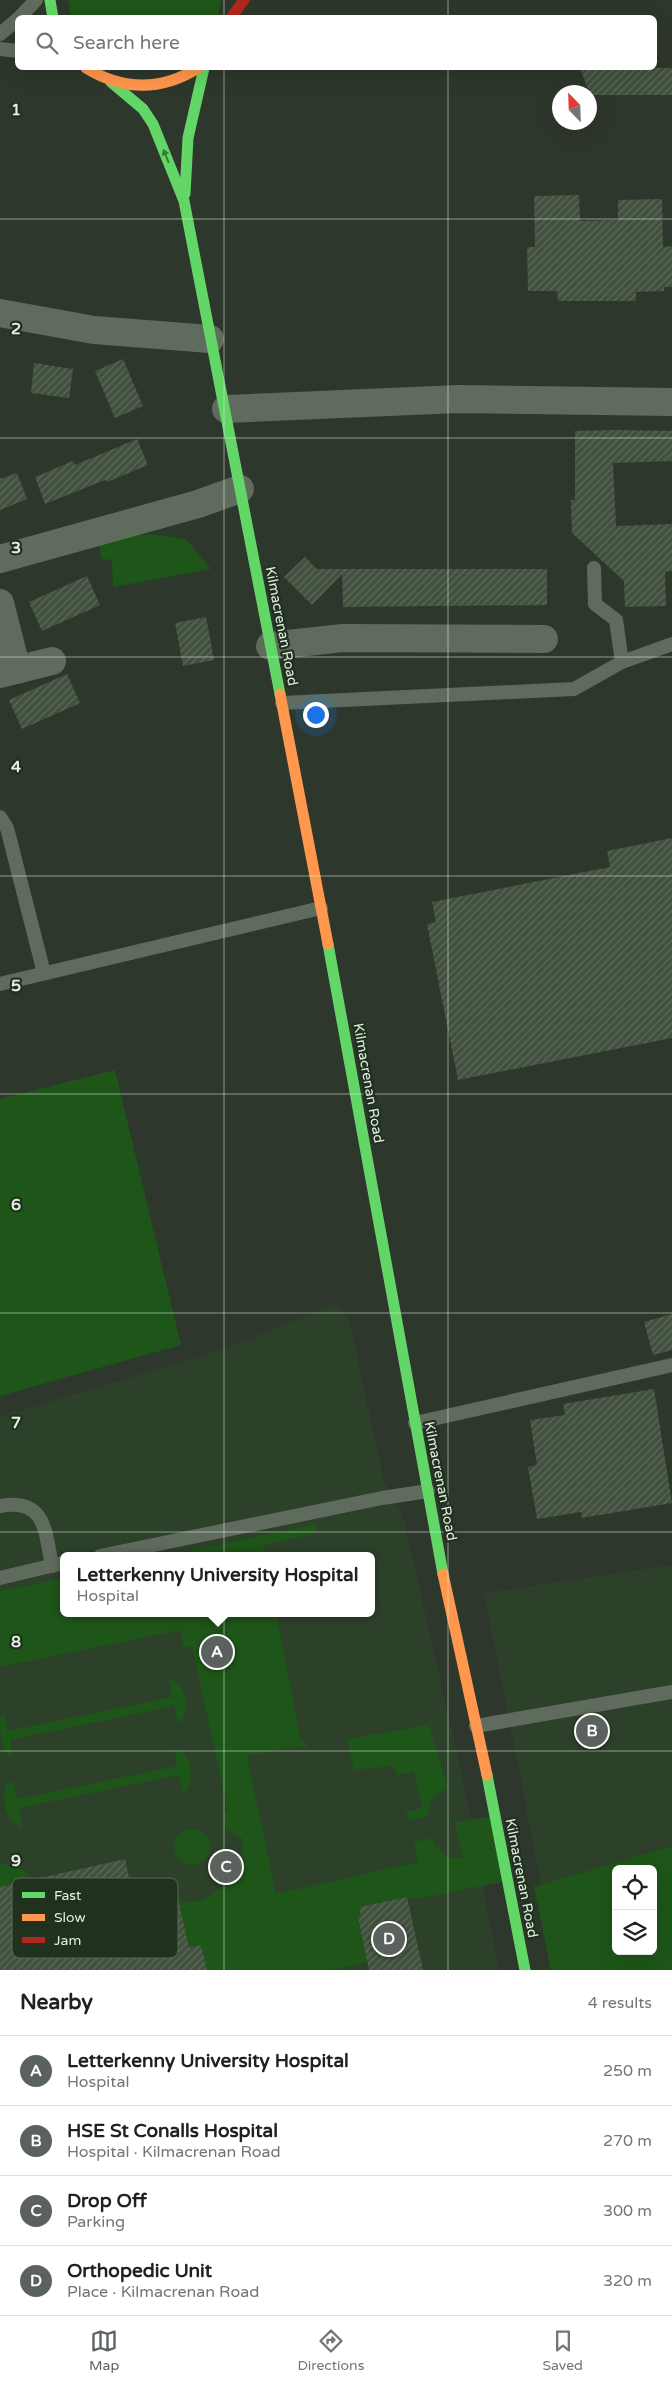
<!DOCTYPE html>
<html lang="en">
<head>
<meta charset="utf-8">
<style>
	:root { --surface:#fff; --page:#f2f2f2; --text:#202124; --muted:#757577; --line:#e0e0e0; --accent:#5b615d }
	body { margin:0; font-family:"Varela Round",sans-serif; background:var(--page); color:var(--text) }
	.controls { position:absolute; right:15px; bottom:15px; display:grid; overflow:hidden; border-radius:8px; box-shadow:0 5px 20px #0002 }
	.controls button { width:45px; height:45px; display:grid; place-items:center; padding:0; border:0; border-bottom:1px solid var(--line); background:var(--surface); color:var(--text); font:25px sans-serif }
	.compass { position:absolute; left:552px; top:85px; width:45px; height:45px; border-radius:50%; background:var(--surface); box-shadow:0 5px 20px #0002; rotate:337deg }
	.you { position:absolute; left:315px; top:714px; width:18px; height:18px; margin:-12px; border:4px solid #fff; border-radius:50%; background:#1a73e8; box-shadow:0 0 0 8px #1a73e833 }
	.badge { display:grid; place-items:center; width:32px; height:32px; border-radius:50%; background:var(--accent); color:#fff; font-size:16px; font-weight:700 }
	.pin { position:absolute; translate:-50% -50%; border:2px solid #fff; box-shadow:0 1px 5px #0006 }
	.popup { position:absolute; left:60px; top:1552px; width:315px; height:65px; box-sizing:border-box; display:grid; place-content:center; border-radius:8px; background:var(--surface); filter:drop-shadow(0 1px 4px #0005); font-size:16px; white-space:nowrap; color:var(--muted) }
	.popup b { font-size:19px; color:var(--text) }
	.popup::after { content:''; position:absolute; left:50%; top:100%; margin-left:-10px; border:10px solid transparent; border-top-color:var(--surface) }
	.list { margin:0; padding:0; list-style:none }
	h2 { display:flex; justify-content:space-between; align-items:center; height:65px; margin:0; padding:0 20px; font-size:21px }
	h2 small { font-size:16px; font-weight:400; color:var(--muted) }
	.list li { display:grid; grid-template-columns:32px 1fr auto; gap:15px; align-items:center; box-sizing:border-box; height:70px; padding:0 20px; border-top:1px solid var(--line) }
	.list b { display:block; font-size:19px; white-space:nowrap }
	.list p { margin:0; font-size:16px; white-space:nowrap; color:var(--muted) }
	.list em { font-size:16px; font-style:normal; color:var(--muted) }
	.icon { flex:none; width:28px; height:28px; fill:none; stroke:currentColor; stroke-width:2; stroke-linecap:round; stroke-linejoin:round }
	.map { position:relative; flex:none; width:672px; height:1970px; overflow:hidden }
	.search { position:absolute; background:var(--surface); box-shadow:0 5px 20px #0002; left:15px; right:15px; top:15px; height:55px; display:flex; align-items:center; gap:12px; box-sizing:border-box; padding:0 18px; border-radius:8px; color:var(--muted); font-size:19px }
	.sheet { height:345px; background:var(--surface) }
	nav { display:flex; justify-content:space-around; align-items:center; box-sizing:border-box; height:70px; border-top:1px solid var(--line); background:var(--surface); font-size:14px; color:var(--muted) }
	nav a { display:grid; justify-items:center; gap:2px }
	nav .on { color:var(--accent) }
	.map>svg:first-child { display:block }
	.built { fill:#2d412a; fill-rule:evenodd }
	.green { fill:#1e5518; fill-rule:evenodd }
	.building { fill:url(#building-hatch) }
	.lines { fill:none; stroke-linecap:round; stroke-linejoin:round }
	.lane { stroke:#5f6c5d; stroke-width:14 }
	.street { stroke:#5f6c5d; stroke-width:28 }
	.fast { stroke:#63d668; stroke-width:11 }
	.slow { stroke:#ff974d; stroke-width:11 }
	.jam { stroke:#b3261e; stroke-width:11 }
	.oneway { fill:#3e7b3f }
	.grid { fill:none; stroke:#e4efe3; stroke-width:1; stroke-opacity:0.55 }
	.labels { text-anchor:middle; stroke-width:4.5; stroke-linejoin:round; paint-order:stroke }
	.street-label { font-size:14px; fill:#e4efe3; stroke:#20311e }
	.key { fill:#20311e; stroke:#5b6a59; stroke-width:1 }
	.key-label { font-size:14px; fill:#e4efe3 }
	.grid-label { font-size:16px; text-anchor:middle; font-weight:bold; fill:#e4efe3; stroke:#20311e; stroke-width:4.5; stroke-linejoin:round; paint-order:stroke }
</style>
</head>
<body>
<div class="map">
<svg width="672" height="1970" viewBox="0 0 672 1970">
	<defs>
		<pattern id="building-hatch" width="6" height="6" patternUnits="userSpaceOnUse" patternTransform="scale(1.25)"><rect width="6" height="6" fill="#41513e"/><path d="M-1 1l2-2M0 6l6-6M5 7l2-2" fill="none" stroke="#5c6a5a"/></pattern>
	</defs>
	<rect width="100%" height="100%" fill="#2e372c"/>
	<g class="built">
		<path d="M336,1304L350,1323L384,1482L404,1519L464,1785L499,1970H0V1417L227,1348ZM63,1556H371V1613H63Z"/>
		<path d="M672,1565V1970H558L484,1593ZM616,1869H653V1951H616Z"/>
	</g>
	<g class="green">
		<polygon points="68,0 221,0 218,17 71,18"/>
		<polygon points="150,534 186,539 211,569 113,587 112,560 101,559 99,543 126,536"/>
		<polygon points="115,1070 181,1345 0,1396 0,1099"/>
		<polygon points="318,1524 314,1534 263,1545 265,1556 167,1556"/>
		<path d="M63,1578V1613H276L301,1740L309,1746L286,1748L247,1756L276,1894L418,1862L414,1842L432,1838C437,1853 448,1859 463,1858L455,1822L495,1816L507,1881L422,1898L407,1897L359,1907L361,1916L358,1917L368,1962L330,1970H207L201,1945L189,1948L179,1902C217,1906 241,1873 243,1839L226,1830L223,1815L228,1811L192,1646L184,1648L180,1630L0,1667V1591Z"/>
		<path d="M169,1679C187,1682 192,1713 178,1724L174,1706L10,1740L13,1759C0,1754 0,1731 0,1715L4,1713L8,1731L172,1697Z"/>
		<path d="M429,1725L448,1788C435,1793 428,1802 428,1816L408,1820L406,1812L422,1808L414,1771L397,1775L394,1766L354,1770L347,1739Z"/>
		<path d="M174,1748C192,1751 197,1782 183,1793L179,1775L19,1808L22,1827C6,1823 1,1800 6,1785L13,1781L17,1799L177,1766Z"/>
		<circle cx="192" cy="1847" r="18"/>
		<path d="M672,1846V1970H551L534,1887ZM616,1869H653V1951H616Z"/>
		<polygon points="0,1862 8,1866 25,1870 30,1880 0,1887"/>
	</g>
	<g class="building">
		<polygon points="580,68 672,68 672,95 590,95"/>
		<polygon points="579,195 580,221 618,220 618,200 662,199 663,247 672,246 672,287 664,287 664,291 636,292 636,301 558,301 557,291 528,291 527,247 535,247 534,196"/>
		<polygon points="123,359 143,406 115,418 95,371"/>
		<polygon points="34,363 73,369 69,398 31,393"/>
		<polygon points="614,430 672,431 672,461 613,463 616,526 672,524 672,571 665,572 666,606 625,607 624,581 572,533 571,500 575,500 575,431"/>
		<polygon points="137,439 148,465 107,482 105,480 45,504 35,477 73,461 75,465"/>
		<polygon points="17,473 27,499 0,510 0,479"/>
		<polygon points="305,557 317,569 547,569 547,605 343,607 342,574 312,605 284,577"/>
		<polygon points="87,576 100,605 42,631 29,602"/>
		<polygon points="206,617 214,660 183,666 175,623"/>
		<polygon points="67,674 80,703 22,729 9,700"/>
		<polygon points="672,838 672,1038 458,1080 427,924 436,922 432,902 610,867 607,851"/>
		<polygon points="672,1314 672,1350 653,1355 644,1322"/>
		<polygon points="654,1389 672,1503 582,1518 581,1512 537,1519 528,1467 537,1465 530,1420 565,1415 563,1404"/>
		<polygon points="125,1859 135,1906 178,1898 189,1948 201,1945 207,1970 0,1970 0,1887"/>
		<polygon points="407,1897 423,1970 369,1970 358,1917 361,1916 359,1907"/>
	</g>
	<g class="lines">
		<g class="lane">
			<polyline points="19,18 36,0"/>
			<polyline points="0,34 18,19"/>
			<polyline points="0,49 18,51"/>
			<polyline points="594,568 595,604 616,620 622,662"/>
			<polyline points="282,703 574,689 622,662 672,644"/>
			<polyline points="0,817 7,828 44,973"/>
			<polyline points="0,984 321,908"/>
			<polyline points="415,1423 672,1365"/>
			<path d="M0,1506C46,1498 45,1531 52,1566"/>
			<polyline points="100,1556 382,1498 428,1491"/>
			<polyline points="0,1578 63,1563"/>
			<polyline points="476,1726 672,1692"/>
		</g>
		<g class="street">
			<polyline points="0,313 94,330 210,339"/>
			<polyline points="226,409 459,399 672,402"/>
			<polyline points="0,559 198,504 240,489"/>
			<polyline points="0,603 17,670"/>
			<polyline points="270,646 343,638 544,639"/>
			<polyline points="0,674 52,661"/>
		</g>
		<g class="fast">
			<polyline points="50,0 53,18"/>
			<polyline points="111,82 143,109 153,124 184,201 280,694"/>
			<polyline points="185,194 188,138 204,68"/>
			<polyline points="328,944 443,1574"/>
			<polyline points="487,1775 525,1970"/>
		</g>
		<g class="slow">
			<path d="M86,68C124,91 161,91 198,68"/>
			<polyline points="280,694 328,944"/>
			<polyline points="443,1574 487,1775"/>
		</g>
		<polyline class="jam" points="233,15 244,0"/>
	</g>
	<defs><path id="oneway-solid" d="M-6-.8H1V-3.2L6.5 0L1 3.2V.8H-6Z" transform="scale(1.25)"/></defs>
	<use class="oneway" href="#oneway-solid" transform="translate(166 156) rotate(-112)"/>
	<path class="grid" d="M224,0V18M448,0V18M224,68V1970M448,68V1970M0,219H672M0,438H672M0,657H672M0,876H672M0,1094H672M0,1313H672M0,1532H672M0,1751H672"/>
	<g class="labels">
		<g class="street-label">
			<text transform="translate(282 626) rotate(79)" y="5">Kilmacrenan Road</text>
			<text transform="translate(369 1083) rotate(80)" y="5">Kilmacrenan Road</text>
			<text transform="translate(441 1481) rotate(79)" y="5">Kilmacrenan Road</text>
			<text transform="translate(522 1878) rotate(79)" y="5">Kilmacrenan Road</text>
		</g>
	</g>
	<rect x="12" y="1878" width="166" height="80" rx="8" class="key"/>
	<rect x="22" y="1892" width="23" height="6" fill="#63d668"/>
	<rect x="22" y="1914" width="23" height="7" fill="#ff974d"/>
	<rect x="22" y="1937" width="23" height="6" fill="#b3261e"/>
	<g class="key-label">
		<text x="54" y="1900">Fast</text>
		<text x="54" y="1922">Slow</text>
		<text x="54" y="1945">Jam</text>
	</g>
	<g class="grid-label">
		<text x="16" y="115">1</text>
		<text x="16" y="334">2</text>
		<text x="16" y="553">3</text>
		<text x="16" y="772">4</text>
		<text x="16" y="991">5</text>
		<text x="16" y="1210">6</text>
		<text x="16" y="1428">7</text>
		<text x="16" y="1647">8</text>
		<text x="16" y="1866">9</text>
	</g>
</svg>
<div class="controls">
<button><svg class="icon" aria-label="locate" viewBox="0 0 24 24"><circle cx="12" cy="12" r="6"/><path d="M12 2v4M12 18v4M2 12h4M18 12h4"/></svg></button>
<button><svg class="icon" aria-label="layers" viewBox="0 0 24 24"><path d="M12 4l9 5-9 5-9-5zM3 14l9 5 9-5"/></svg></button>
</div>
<svg class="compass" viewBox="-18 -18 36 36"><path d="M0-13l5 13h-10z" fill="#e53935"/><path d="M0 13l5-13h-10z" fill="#757577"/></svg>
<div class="you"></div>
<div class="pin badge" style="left:217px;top:1652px">A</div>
<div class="popup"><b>Letterkenny University Hospital</b>Hospital</div>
<div class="pin badge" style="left:592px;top:1731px">B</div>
<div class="pin badge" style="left:226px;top:1867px">C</div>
<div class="pin badge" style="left:389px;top:1939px">D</div>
<div class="search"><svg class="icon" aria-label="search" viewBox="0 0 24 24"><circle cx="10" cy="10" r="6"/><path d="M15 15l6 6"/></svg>Search here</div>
</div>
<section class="sheet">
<h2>Nearby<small>4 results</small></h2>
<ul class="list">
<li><span class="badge">A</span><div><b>Letterkenny University Hospital</b><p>Hospital</p></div><em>250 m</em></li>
<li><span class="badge">B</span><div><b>HSE St Conalls Hospital</b><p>Hospital · Kilmacrenan Road</p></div><em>270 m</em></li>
<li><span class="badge">C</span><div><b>Drop Off</b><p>Parking</p></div><em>300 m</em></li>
<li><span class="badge">D</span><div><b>Orthopedic Unit</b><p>Place · Kilmacrenan Road</p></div><em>320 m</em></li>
</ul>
</section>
<nav>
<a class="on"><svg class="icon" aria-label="map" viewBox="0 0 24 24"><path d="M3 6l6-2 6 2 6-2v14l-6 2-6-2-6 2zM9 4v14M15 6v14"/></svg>Map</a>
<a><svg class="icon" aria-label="directions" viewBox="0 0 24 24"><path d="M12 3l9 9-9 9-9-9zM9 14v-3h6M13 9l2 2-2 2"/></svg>Directions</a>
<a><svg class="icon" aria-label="saved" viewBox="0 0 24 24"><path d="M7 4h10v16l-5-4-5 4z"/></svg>Saved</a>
</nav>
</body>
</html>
